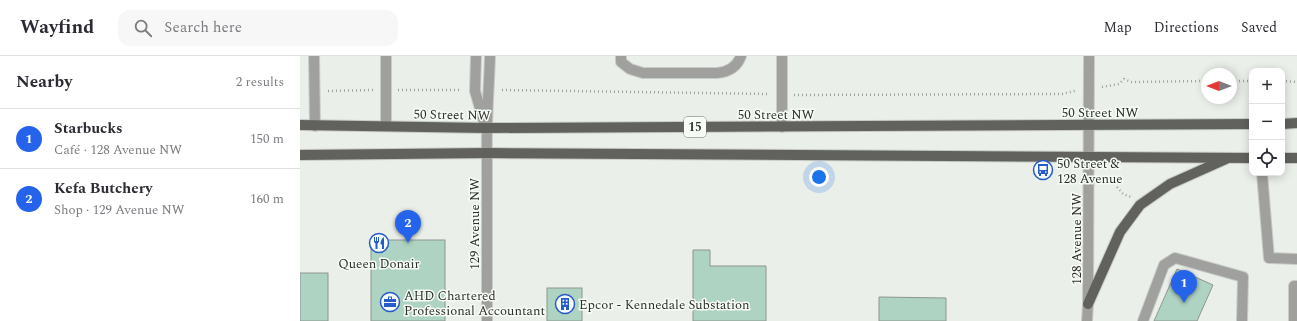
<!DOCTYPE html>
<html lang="en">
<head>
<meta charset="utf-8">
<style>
	:root { --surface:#fff; --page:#f7f7f7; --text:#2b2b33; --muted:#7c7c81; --line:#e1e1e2; --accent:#2563eb }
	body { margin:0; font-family:Spectral,serif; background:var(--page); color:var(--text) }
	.controls { position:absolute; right:12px; top:12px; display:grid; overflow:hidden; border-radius:8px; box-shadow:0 2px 10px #0003 }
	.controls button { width:36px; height:36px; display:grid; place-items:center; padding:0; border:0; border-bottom:1px solid var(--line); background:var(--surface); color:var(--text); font:20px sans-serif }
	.compass { position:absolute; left:901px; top:12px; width:36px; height:36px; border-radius:50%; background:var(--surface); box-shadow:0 2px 10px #0003; rotate:270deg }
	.you { position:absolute; left:519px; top:121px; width:14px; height:14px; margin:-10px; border:3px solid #fff; border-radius:50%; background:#1a73e8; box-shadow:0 0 0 6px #1a73e833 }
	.badge { display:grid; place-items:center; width:26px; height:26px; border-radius:50%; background:var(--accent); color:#fff; font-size:13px; font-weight:700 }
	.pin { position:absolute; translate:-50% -33px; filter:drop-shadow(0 1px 2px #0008) }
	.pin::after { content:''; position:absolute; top:21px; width:14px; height:12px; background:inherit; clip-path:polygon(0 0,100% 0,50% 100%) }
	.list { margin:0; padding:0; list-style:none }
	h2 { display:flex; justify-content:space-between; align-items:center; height:52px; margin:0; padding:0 16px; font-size:17px }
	h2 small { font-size:13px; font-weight:400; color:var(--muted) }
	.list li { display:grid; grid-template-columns:26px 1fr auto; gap:12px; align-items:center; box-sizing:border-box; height:60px; padding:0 16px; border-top:1px solid var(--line) }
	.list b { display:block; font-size:15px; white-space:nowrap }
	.list p { margin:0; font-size:13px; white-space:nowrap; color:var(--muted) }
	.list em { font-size:13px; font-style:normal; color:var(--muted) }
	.icon { flex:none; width:22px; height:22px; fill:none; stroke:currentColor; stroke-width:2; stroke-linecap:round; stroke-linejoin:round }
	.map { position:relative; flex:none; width:997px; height:265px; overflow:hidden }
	header { display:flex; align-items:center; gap:24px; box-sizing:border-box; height:56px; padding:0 20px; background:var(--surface); border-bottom:1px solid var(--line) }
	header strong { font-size:19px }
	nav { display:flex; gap:22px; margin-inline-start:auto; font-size:14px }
	.search { width:280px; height:36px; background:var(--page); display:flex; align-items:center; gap:10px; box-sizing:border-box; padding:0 14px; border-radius:12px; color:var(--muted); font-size:15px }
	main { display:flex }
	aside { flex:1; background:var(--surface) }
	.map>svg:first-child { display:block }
	.building { fill:#aed3c2; stroke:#8d9591 }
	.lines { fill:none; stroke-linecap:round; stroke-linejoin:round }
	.minor-casing { stroke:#c8ccc7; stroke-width:12 }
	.major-casing { stroke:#c8ccc7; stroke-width:12 }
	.path { stroke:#9ea29d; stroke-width:2.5; stroke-dasharray:1 3; stroke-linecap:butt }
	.minor { stroke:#a0a19e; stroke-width:10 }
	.major { stroke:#61625d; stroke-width:10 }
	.labels { text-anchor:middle; stroke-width:3; stroke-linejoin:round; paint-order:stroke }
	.shield { fill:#f7fcf6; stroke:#6a6c69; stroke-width:1 }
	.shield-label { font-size:12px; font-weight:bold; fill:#2d2f2c }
	.street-label { font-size:13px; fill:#2d2f2c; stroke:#f7fcf6 }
	.poi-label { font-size:13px; fill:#2d2f2c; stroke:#f7fcf6; text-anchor:start }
</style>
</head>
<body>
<header>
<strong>Wayfind</strong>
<div class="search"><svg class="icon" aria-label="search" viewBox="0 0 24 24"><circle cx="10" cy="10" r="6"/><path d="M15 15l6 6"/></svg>Search here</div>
<nav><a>Map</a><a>Directions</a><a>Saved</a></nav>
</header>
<main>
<aside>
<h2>Nearby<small>2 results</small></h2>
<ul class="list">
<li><span class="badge">1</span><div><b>Starbucks</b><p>Café · 128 Avenue NW</p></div><em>150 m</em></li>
<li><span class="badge">2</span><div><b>Kefa Butchery</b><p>Shop · 129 Avenue NW</p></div><em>160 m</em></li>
</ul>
</aside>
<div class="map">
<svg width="997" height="265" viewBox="0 0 997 265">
	<rect width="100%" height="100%" fill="#eaefe9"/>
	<g class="building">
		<rect x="71" y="184" width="74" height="81"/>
		<polygon points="393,194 410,194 410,210 466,210 466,265 393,265"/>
		<polygon points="877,213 913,229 897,265 854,265"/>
		<rect x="0" y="217" width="28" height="48"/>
		<rect x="247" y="232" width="35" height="33"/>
		<polygon points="579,241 646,242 646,265 579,265"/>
	</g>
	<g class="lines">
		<defs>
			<g id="minor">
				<polyline points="14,0 15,70"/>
				<polyline points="176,0 175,35 184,66"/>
				<path d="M321,0V6L330,13L343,17H417C429,16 437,11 441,0"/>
				<polyline points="482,0 482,71"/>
				<polyline points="86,70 86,0"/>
				<polyline points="962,117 969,202 997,203"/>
				<path d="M187,265V97C186,65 189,33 190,0"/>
				<polyline points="787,265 788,248 789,0"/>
				<polyline points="843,265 864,209 875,202 943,221 942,265"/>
				<polyline points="994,265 994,230 997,230"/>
			</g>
			<g id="major">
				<polyline points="982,68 997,67"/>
				<polyline points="0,69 186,72 952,68"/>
				<polyline points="0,99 187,97 952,102"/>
				<polyline points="982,102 997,102"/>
				<polyline points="788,248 820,176 840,149 870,128 926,103"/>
			</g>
		</defs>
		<use href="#minor" class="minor-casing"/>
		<use href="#major" class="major-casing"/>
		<g class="path">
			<polyline points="931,25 952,25"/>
			<polyline points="982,25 997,26"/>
			<polyline points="802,31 819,28 824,23 831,26 907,25"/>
			<polyline points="98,34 161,34"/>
			<polyline points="202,34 469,38"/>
			<polyline points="28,35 73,34"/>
			<polyline points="494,39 762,38 775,35"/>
			<polyline points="817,131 823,138 831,141"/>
		</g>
		<use href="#minor" class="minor"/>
		<use href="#major" class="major"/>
	</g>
	<defs>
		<symbol id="bus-ring" viewBox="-11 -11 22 22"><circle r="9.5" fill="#f7fcf6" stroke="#265cc9" stroke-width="1.5"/><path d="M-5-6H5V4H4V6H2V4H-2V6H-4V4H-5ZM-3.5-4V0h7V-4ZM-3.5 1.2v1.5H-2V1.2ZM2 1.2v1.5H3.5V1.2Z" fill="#265cc9"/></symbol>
		<symbol id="restaurant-ring" viewBox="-11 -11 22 22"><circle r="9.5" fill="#f7fcf6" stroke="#265cc9" stroke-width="1.5"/><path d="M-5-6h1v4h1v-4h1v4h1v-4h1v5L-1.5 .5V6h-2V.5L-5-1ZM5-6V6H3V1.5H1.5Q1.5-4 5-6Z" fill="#265cc9"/></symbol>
		<symbol id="office-ring" viewBox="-11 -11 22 22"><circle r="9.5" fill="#f7fcf6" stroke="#265cc9" stroke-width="1.5"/><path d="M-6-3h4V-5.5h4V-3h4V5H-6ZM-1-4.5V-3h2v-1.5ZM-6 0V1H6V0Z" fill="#265cc9"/></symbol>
		<symbol id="building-ring" viewBox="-11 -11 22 22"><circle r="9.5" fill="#f7fcf6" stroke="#265cc9" stroke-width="1.5"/><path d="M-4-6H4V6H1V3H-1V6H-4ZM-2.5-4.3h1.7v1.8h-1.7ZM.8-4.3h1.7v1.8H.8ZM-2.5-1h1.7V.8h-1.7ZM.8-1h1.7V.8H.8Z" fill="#265cc9"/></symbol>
	</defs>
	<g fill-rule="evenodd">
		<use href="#bus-ring" x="732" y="103" width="22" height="22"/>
		<use href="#restaurant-ring" x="68" y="176" width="22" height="22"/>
		<use href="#office-ring" x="79" y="235" width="22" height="22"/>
		<use href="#building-ring" x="254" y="237" width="22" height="22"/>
	</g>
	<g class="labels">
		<rect class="shield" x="384" y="61" width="22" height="20" rx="3"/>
		<g class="shield-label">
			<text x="395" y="75">15</text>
		</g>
		<g class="street-label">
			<text x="800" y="61">50 Street NW</text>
			<text transform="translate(152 58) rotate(1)" y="5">50 Street NW</text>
			<text x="476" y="63">50 Street NW</text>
			<text transform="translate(174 168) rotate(-90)" y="5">129 Avenue NW</text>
			<text transform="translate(776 183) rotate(-90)" y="5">128 Avenue NW</text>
		</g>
		<g class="poi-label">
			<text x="757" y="112">50 Street &amp;<tspan x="757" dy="15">128 Avenue</tspan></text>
			<text x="79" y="212" text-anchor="middle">Queen Donair</text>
			<text x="104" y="244">AHD Chartered<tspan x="104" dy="15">Professional Accountant</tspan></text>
			<text x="279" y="253">Epcor - Kennedale Substation</text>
		</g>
	</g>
</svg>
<div class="controls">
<button>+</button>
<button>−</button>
<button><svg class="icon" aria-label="locate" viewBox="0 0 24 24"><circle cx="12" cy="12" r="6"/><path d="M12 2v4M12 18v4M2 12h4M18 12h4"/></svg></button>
</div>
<svg class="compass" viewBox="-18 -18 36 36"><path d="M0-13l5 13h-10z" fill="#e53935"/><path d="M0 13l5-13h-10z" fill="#7c7c81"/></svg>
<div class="you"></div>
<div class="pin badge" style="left:884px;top:247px">1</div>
<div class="pin badge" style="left:108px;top:187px">2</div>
</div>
</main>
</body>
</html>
